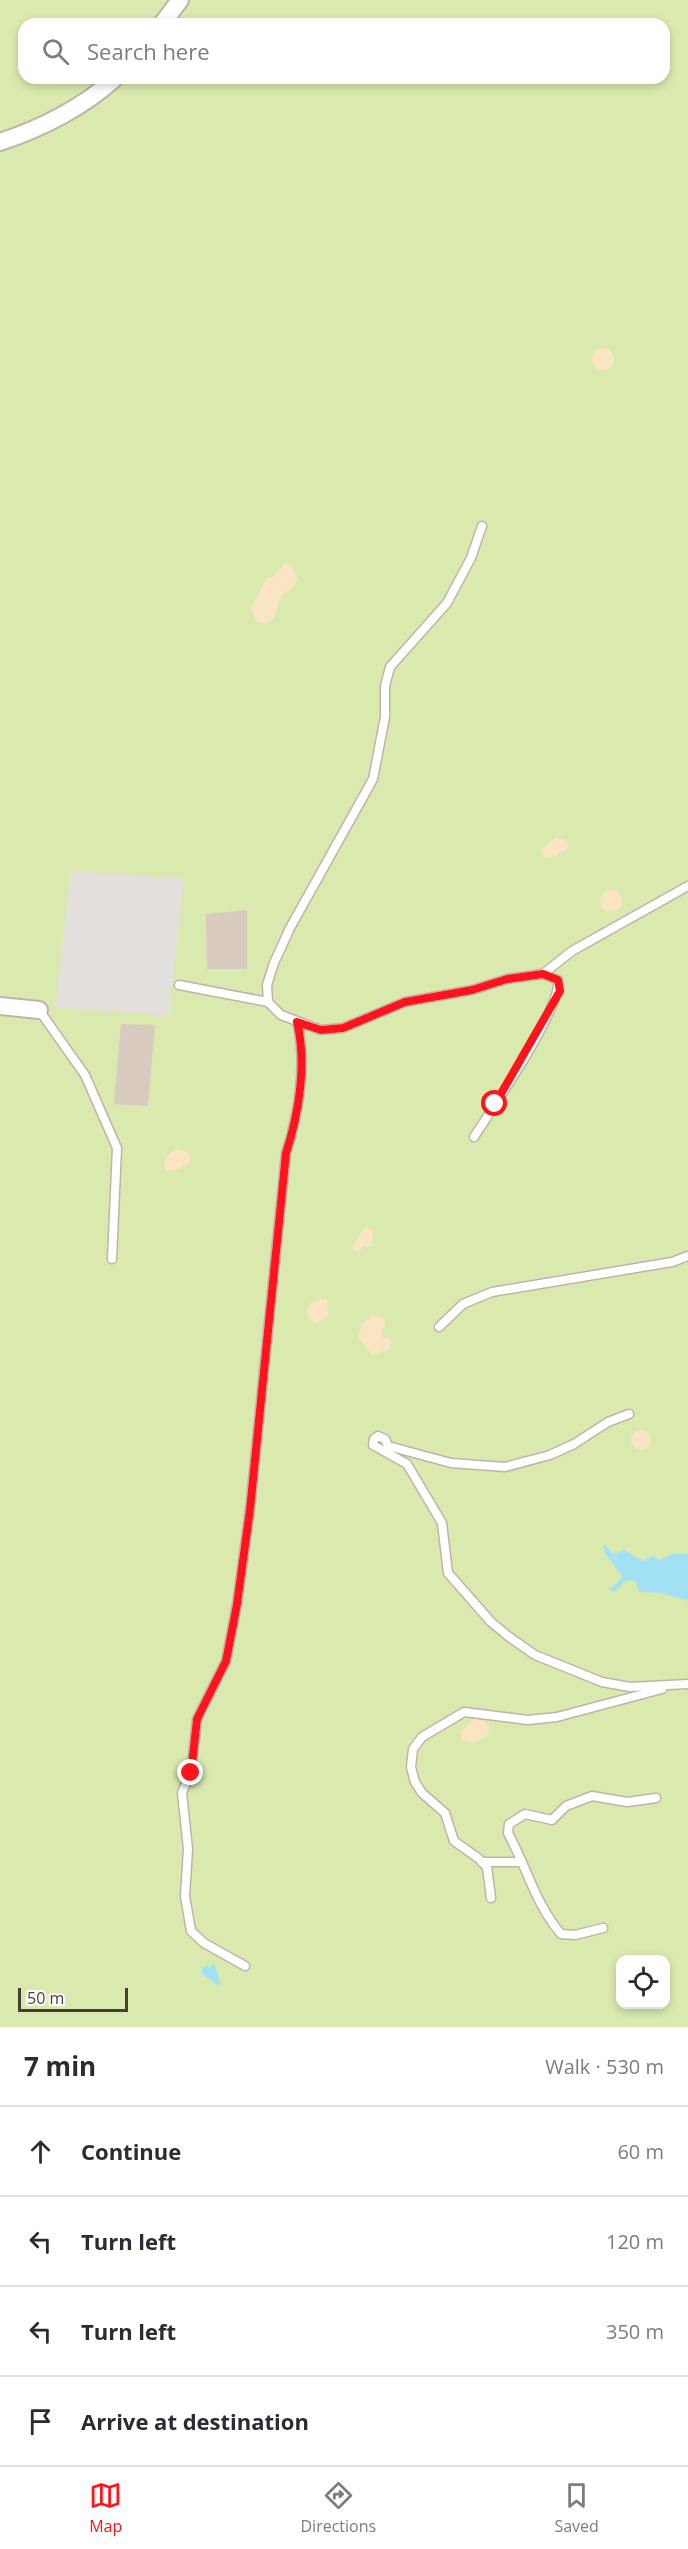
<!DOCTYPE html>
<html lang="en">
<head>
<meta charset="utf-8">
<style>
	:root { --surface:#fff; --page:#f2f2f3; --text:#2b2b33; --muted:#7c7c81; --line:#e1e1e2; --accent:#ff141b }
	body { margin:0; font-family:"Open Sans",sans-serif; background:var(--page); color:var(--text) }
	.controls { position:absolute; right:18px; bottom:18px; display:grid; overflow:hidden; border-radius:12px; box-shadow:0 3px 9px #0003 }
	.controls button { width:54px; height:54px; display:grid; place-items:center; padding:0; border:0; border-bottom:2px solid var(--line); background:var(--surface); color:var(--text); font:30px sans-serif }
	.scale { position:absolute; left:18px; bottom:15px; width:110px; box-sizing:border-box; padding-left:6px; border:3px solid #483e36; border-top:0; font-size:16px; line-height:21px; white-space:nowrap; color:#483e36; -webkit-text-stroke:4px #fff; paint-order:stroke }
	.stop { position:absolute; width:18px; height:18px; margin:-14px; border:4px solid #ff141b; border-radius:50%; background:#fff }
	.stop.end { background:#ff141b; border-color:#fff; box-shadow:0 2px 6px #0008 }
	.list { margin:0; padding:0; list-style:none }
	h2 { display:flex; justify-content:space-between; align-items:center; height:78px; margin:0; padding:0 24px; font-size:26px }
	h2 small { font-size:20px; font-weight:400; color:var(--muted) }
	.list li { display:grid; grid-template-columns:39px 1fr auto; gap:18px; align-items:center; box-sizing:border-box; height:90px; padding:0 24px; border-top:2px solid var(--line) }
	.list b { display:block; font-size:22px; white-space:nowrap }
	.list em { font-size:20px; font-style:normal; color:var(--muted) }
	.icon { flex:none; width:33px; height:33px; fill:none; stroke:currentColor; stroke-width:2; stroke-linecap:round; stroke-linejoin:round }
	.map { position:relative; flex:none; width:688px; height:2027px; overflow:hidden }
	.search { position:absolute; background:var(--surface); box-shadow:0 3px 9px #0003; left:18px; right:18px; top:18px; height:66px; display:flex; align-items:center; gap:15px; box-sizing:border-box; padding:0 21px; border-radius:18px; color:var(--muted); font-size:22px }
	.sheet { height:438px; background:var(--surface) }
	nav { display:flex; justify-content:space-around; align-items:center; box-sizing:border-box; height:84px; border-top:2px solid var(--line); background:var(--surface); font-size:16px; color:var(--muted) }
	nav a { display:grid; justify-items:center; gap:3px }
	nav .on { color:var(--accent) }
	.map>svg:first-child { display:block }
	.green { fill:#daeaaf; fill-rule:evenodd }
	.sand { fill:#fae4c2 }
	.parking { fill:#e2dfdc }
	.water { fill:#a2e1f3 }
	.building { fill:#d9cabf }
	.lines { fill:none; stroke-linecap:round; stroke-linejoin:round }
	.service-casing { stroke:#c0b4aa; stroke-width:11 }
	.minor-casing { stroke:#c0b4aa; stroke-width:20 }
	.service { stroke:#fff; stroke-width:8 }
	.minor { stroke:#fff; stroke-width:16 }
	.route { stroke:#ff141b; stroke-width:8 }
</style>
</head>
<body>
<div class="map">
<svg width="688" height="2027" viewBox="0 0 688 2027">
	<rect width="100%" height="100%" fill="#f4eee8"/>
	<path class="green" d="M0,0H688V2027H0ZM24,24H664V78H24ZM620,1960H666V2004H620Z"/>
	<g class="sand">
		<circle cx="603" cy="359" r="11"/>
		<polygon points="286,563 291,565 298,579 293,587 281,596 274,618 265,624 257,622 251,609 266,579 272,577"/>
		<polygon points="557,837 567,841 568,848 556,856 545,858 541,849"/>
		<circle cx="611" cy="901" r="11"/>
		<path d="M178,1149L189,1153L191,1162L177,1170H166C161,1160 169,1152 178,1149Z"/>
		<polygon points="365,1227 373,1230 372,1246 363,1246 358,1253 353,1249 354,1243"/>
		<polygon points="323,1299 327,1299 328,1316 315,1324 307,1315 309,1304"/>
		<polygon points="373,1315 385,1320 385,1326 381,1331 382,1337 390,1339 392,1342 389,1349 372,1355 358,1338 362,1324"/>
		<circle cx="641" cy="1440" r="10"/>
		<polygon points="475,1719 484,1721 489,1725 488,1735 475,1743 461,1740 461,1731"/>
	</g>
	<polygon class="parking" points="71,871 184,879 169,1016 55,1007"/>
	<g class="water">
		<polygon points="604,1545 614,1554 624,1550 643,1561 653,1556 659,1560 672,1554 688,1554 688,1601 661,1593 639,1592 636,1582 631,1580 624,1582 615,1592 608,1589 617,1584 622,1576 604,1552"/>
		<polygon points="214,1963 220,1981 219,1986 202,1974 202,1969 207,1965 210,1968"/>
	</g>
	<g class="building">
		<polygon points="247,910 247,969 207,969 206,914"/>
		<polygon points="121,1024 155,1025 148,1106 114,1104"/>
	</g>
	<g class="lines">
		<defs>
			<g id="service">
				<polyline points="543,974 572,951 688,886"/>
				<polyline points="179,985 268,1002"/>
				<polyline points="39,1010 85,1075 117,1148 112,1259"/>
				<path d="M297,1021L321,1030L343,1028L405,1002L472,990L507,979L543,974L558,980C562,1008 492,1109 474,1137"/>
				<polyline points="439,1327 463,1304 492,1292 672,1262 688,1256"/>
				<polyline points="629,1414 608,1422 574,1444 550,1455 505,1467 451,1463 388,1446 385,1439 378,1436 374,1439 373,1445 407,1464 442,1523 448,1573 491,1622 508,1636 535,1655 602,1682 630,1687 688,1684"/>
				<polyline points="482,1862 522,1862"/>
				<polyline points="491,1898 487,1867 478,1858 454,1841 445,1813 422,1793 415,1782 411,1767 413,1749 422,1737 464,1712 528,1720 557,1717 662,1689"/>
				<path d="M603,1928L575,1935L561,1934C536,1905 526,1866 508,1833L509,1824L525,1814L552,1820L566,1806L592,1796L627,1802L656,1798"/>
				<path d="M245,1966L204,1943L191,1931L185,1896L188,1849L182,1793L191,1772L197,1719L226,1661L237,1604L250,1509L286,1153C299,1113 307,1063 297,1021L281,1015L268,1002L267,985L274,963L290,928L373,779L385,717V686L390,667L447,603L471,558L482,526"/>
			</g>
			<g id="minor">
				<polyline points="162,24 180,0"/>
				<path d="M0,142C40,129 84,107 115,78"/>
				<polyline points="0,1006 39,1010"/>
			</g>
		</defs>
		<use href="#service" class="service-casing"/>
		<use href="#minor" class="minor-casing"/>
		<use href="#service" class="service"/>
		<use href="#minor" class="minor"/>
	</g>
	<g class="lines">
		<path class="route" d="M191,1773L197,1719L226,1661L237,1604L250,1509L286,1153C299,1113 307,1063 297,1022L321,1030L343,1028L405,1002L472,990L507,979L543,974L558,980L560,991L495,1104"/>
	</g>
</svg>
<div class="controls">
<button><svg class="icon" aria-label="locate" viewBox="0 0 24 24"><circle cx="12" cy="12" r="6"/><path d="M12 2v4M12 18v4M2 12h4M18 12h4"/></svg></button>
</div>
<div class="scale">50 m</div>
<div class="stop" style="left:495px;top:1104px"></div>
<div class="stop end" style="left:191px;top:1773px"></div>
<div class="search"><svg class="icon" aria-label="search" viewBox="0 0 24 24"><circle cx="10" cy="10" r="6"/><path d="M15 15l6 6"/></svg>Search here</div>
</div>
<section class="sheet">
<h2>7 min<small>Walk · 530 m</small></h2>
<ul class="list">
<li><svg class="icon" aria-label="ahead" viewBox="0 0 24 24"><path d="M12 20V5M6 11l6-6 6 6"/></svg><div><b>Continue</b></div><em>60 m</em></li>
<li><svg class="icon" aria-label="left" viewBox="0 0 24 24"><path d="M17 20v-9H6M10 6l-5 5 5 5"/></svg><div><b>Turn left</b></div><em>120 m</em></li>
<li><svg class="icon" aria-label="left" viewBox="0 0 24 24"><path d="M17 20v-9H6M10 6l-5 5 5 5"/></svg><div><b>Turn left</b></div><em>350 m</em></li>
<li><svg class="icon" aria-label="arrive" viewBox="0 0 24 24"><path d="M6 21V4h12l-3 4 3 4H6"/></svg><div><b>Arrive at destination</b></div></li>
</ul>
</section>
<nav>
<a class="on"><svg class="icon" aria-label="map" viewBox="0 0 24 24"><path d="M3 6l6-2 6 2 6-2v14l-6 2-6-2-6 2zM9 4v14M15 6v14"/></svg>Map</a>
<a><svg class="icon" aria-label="directions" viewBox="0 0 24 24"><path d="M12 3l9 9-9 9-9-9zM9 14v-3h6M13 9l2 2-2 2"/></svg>Directions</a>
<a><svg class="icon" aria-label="saved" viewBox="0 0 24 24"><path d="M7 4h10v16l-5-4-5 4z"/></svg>Saved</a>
</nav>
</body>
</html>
